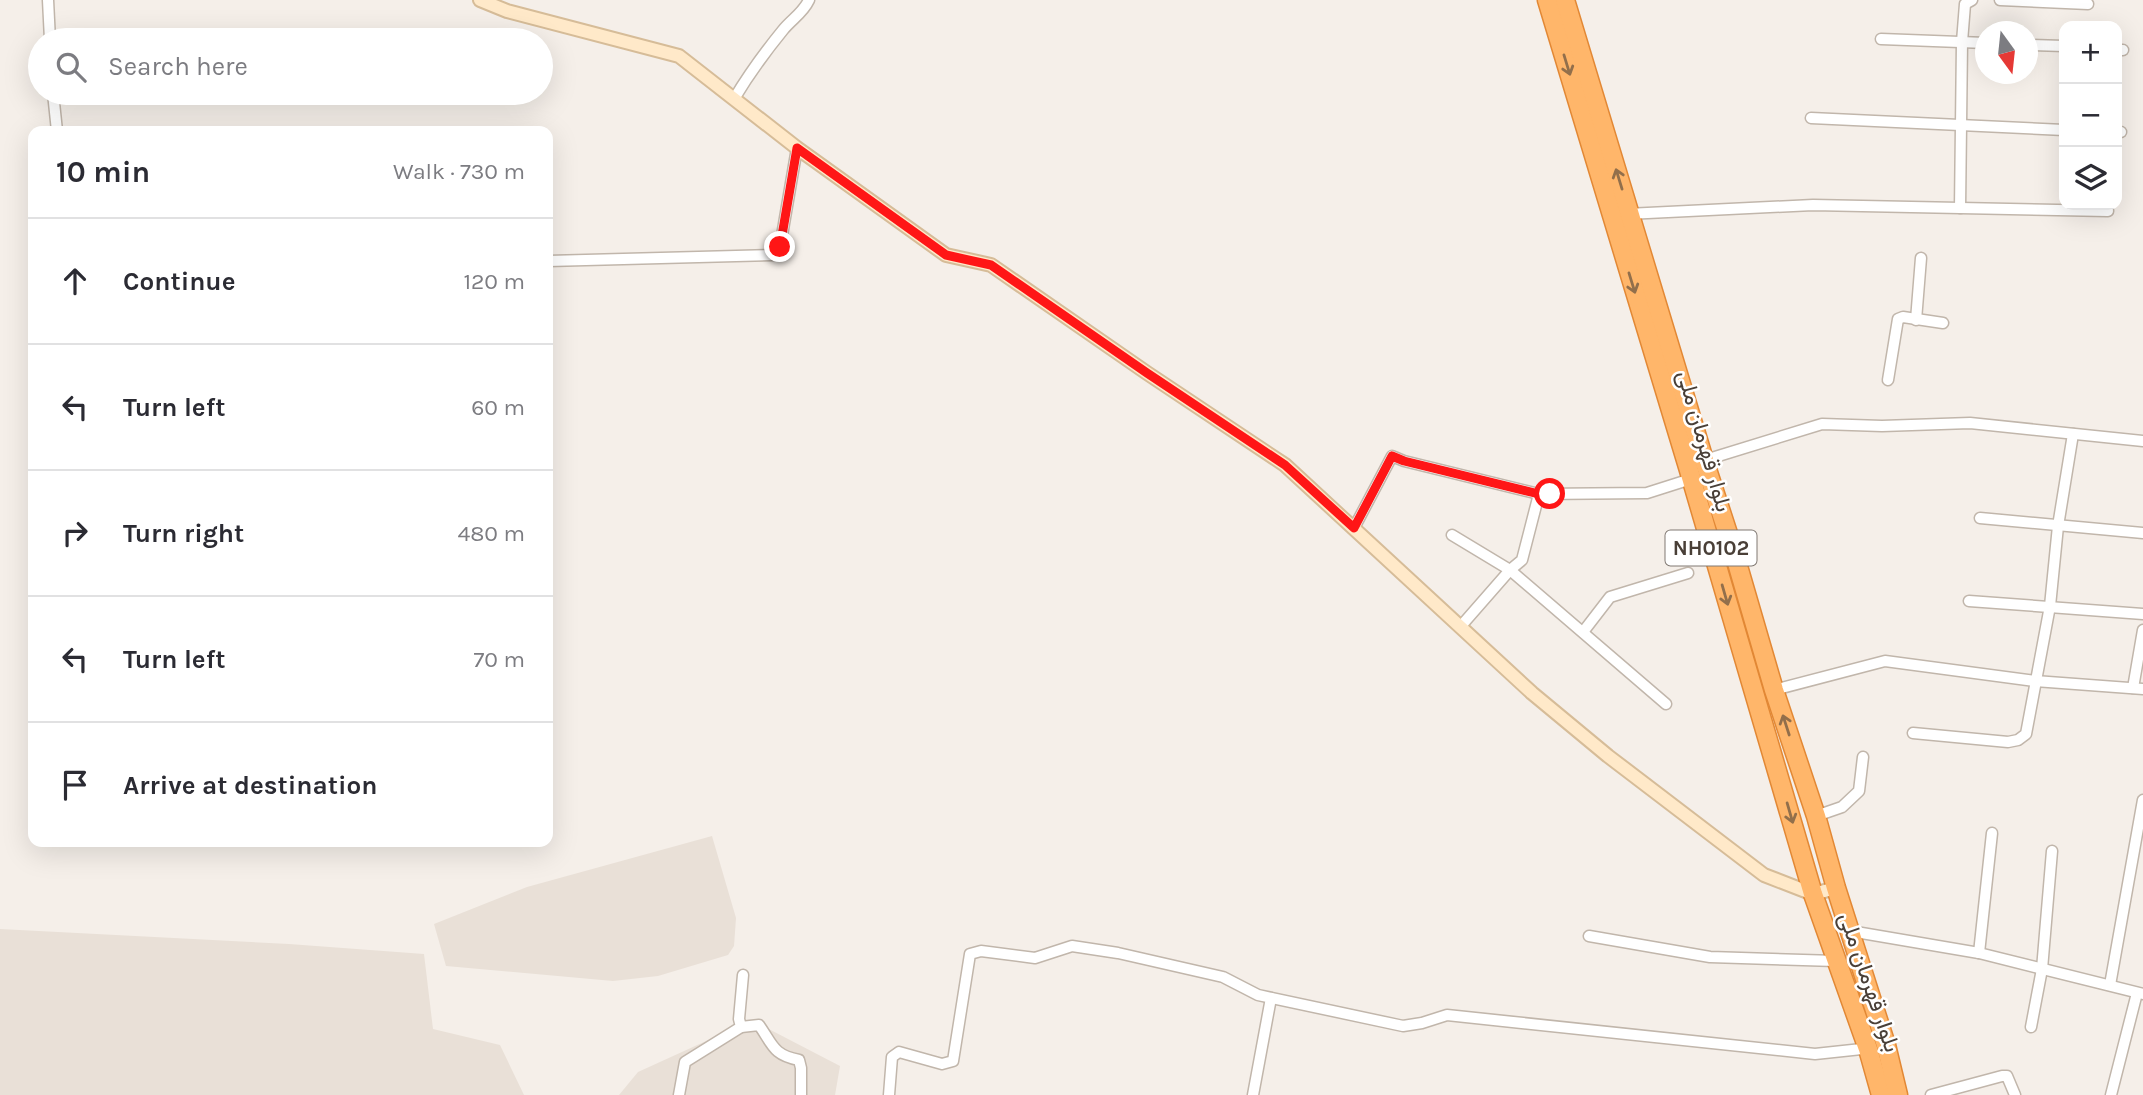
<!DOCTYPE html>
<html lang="en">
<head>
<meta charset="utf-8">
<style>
	:root { --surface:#fff; --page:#f2f2f3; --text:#2b2b33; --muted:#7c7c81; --line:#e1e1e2 }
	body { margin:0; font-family:Karla,Vazirmatn,sans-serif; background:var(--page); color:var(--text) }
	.controls { position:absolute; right:21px; top:21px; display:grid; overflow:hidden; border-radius:14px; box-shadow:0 7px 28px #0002 }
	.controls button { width:63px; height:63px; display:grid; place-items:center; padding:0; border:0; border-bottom:2px solid var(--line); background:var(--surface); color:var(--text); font:35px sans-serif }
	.compass { position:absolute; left:1975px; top:21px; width:63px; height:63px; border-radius:50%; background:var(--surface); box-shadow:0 7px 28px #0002; rotate:165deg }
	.stop { position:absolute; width:21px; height:21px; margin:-16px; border:5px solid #ff1616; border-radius:50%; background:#fff }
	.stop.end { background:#ff1616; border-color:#fff; box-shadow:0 2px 7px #0008 }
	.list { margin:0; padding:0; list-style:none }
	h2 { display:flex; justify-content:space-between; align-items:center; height:91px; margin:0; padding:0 28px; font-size:30px }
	h2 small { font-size:23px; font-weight:400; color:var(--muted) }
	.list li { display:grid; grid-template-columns:46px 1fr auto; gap:21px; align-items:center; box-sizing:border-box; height:126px; padding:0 28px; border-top:2px solid var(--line) }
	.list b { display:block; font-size:26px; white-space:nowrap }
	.list em { font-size:23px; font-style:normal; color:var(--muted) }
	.icon { flex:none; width:38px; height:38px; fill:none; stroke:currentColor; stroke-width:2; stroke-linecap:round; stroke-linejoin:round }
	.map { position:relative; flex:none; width:2143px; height:1095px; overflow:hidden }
	.search { position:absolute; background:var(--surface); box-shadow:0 7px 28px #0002; left:28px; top:28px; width:525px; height:77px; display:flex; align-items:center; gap:18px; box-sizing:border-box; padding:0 24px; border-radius:38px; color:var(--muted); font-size:26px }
	.panel { position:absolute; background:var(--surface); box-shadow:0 7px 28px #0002; left:28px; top:126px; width:525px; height:721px; border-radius:14px }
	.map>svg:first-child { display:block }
	.residential { fill:#e9e0d7 }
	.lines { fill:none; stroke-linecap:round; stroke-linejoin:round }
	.street-casing { stroke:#c1b6ab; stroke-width:13 }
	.secondary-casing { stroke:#d6bc98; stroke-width:16 }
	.highway-casing { stroke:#e28835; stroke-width:21 }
	.street { stroke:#fff; stroke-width:10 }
	.secondary { stroke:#ffe9c9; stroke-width:12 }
	.highway { stroke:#ffb66a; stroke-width:18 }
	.oneway { stroke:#926f4b }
	.route { stroke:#ff1616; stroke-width:9 }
	.labels { text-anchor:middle; stroke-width:5; stroke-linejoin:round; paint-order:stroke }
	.shield { fill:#fff; stroke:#807973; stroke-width:2 }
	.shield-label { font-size:21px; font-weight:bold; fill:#493f37 }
	.street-label { font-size:23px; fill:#493f37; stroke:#fff }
</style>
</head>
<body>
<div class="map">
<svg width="2143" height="1095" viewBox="0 0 2143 1095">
	<rect width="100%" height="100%" fill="#f5efe9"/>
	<g class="residential">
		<polygon points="712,836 736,918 734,946 728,955 658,976 613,981 446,966 434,924 527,887"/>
		<polygon points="0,929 289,944 424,954 433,1029 500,1045 524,1095 0,1095"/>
		<polygon points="757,1023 840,1066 835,1095 619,1095 638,1072 728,1031"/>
	</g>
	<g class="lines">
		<defs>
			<g id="street">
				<polyline points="48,0 50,40"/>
				<polyline points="2000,0 2088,4"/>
				<polyline points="1881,39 1986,43"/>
				<polyline points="2028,45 2064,46"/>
				<polyline points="2117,50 2123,50"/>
				<polyline points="53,93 57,131"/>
				<path d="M734,99C749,74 765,52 783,30C792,19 803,13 809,0"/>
				<polyline points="1811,118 2064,130"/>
				<polyline points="2117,132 2121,132"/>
				<polyline points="1960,208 1962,42 1965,4 1972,0"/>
				<polyline points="1627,214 1813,205 2108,211"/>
				<polyline points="548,261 773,255 780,247 797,148"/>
				<polyline points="1916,320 1921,258"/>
				<polyline points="1888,380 1898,319 1903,317 1943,323"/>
				<polyline points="1702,461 1822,424 1882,426 1970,423 2143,441"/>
				<polyline points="1980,518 2143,533"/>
				<polyline points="1354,528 1392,456 1404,461 1539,494 1647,493 1691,479"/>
				<polyline points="1452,535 1510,570 1666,704"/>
				<polyline points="1969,601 2143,614"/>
				<polyline points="1461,626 1510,570 1522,560 1539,494"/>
				<polyline points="1583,632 1610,597 1688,573"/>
				<polyline points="2133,688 2143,630"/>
				<polyline points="1774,690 1885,661 2035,681 2143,689"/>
				<polyline points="1913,733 2008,742 2018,740 2026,734 2050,606 2058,526 2073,434"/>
				<polyline points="1816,816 1842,807 1859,791 1863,757"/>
				<polyline points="1850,931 1979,953 2143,994"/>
				<polyline points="1589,936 1710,957 1836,961"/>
				<polyline points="1979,953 1992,833"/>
				<polyline points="2110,985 2143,800"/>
				<path d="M741,1027L759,1025C773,1045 773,1055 799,1060L801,1068V1095"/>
				<polyline points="2031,1027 2042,969 2052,851"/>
				<polyline points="679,1095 685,1062 741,1027 739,1019 743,975"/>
				<polyline points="889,1095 892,1057 899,1052 942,1064 953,1061 970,954 981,951 1035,958 1072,946 1118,953 1223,977 1258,995 1403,1026 1422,1023 1447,1015 1815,1054 1871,1048"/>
				<polyline points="1253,1095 1271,998"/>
				<polyline points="1931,1095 2002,1076 2007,1076 2015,1095"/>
				<polyline points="2111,1095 2137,993"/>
			</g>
			<polyline id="secondary" points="480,0 507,11 679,56 797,148 946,255 991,265 1147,373 1285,465 1532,693 1608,756 1764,875 1813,894 1836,888"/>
			<g id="highway">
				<polyline points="1547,0 1688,467 1813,894 1868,1049 1881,1095"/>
				<polyline points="1565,0 1704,460 1733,549 1774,690 1816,816 1836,888 1886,1045 1898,1095"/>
			</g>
		</defs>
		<use href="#street" class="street-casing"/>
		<use href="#secondary" class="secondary-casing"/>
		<use href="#highway" class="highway-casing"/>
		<use href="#street" class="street"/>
		<use href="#secondary" class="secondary"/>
		<use href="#highway" class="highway"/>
	</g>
	<defs><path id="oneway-shaft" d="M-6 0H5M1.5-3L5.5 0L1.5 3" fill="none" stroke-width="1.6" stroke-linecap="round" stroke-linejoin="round" transform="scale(1.75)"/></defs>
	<g class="oneway">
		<use href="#oneway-shaft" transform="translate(1567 65) rotate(73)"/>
		<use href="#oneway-shaft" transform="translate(1619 179) rotate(-107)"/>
		<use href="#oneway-shaft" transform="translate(1632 283) rotate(73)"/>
		<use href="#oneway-shaft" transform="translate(1725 595) rotate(74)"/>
		<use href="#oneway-shaft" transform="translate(1786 725) rotate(-108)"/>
		<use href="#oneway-shaft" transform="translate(1790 813) rotate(74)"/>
	</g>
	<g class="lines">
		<polyline class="route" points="780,247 797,148 946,255 991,265 1147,373 1285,465 1354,528 1392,456 1404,461 1539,494 1550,494"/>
	</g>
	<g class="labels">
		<rect class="shield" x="1665.5" y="530.5" width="91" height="35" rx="5"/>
		<g class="shield-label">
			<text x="1711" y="555">NH0102</text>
		</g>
		<g class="street-label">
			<text transform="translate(1705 441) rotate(74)" y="8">بلوار قهرمان ملی</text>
			<text transform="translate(1870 982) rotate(71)" y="8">بلوار قهرمان ملی</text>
		</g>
	</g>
</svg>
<div class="controls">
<button>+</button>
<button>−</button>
<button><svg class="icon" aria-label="layers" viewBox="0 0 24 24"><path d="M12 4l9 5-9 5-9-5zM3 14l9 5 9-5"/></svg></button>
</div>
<svg class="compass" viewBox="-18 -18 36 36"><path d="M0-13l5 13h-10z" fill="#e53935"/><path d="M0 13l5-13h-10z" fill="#7c7c81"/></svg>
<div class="stop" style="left:1550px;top:494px"></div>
<div class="stop end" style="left:780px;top:247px"></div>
<div class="search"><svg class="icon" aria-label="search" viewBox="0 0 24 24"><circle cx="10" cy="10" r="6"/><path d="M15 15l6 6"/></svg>Search here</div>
<section class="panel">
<h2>10 min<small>Walk · 730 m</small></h2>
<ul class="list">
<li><svg class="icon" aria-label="ahead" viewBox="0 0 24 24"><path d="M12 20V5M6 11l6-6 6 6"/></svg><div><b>Continue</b></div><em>120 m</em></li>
<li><svg class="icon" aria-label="left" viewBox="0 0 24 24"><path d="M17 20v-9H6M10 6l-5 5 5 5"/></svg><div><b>Turn left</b></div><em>60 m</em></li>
<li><svg class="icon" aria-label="right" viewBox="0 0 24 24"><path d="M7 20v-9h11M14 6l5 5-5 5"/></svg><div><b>Turn right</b></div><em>480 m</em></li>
<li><svg class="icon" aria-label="left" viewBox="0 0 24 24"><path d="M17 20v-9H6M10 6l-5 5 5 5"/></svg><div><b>Turn left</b></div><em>70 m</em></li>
<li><svg class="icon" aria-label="arrive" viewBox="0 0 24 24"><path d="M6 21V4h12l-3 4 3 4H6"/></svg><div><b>Arrive at destination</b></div></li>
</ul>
</section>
</div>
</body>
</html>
